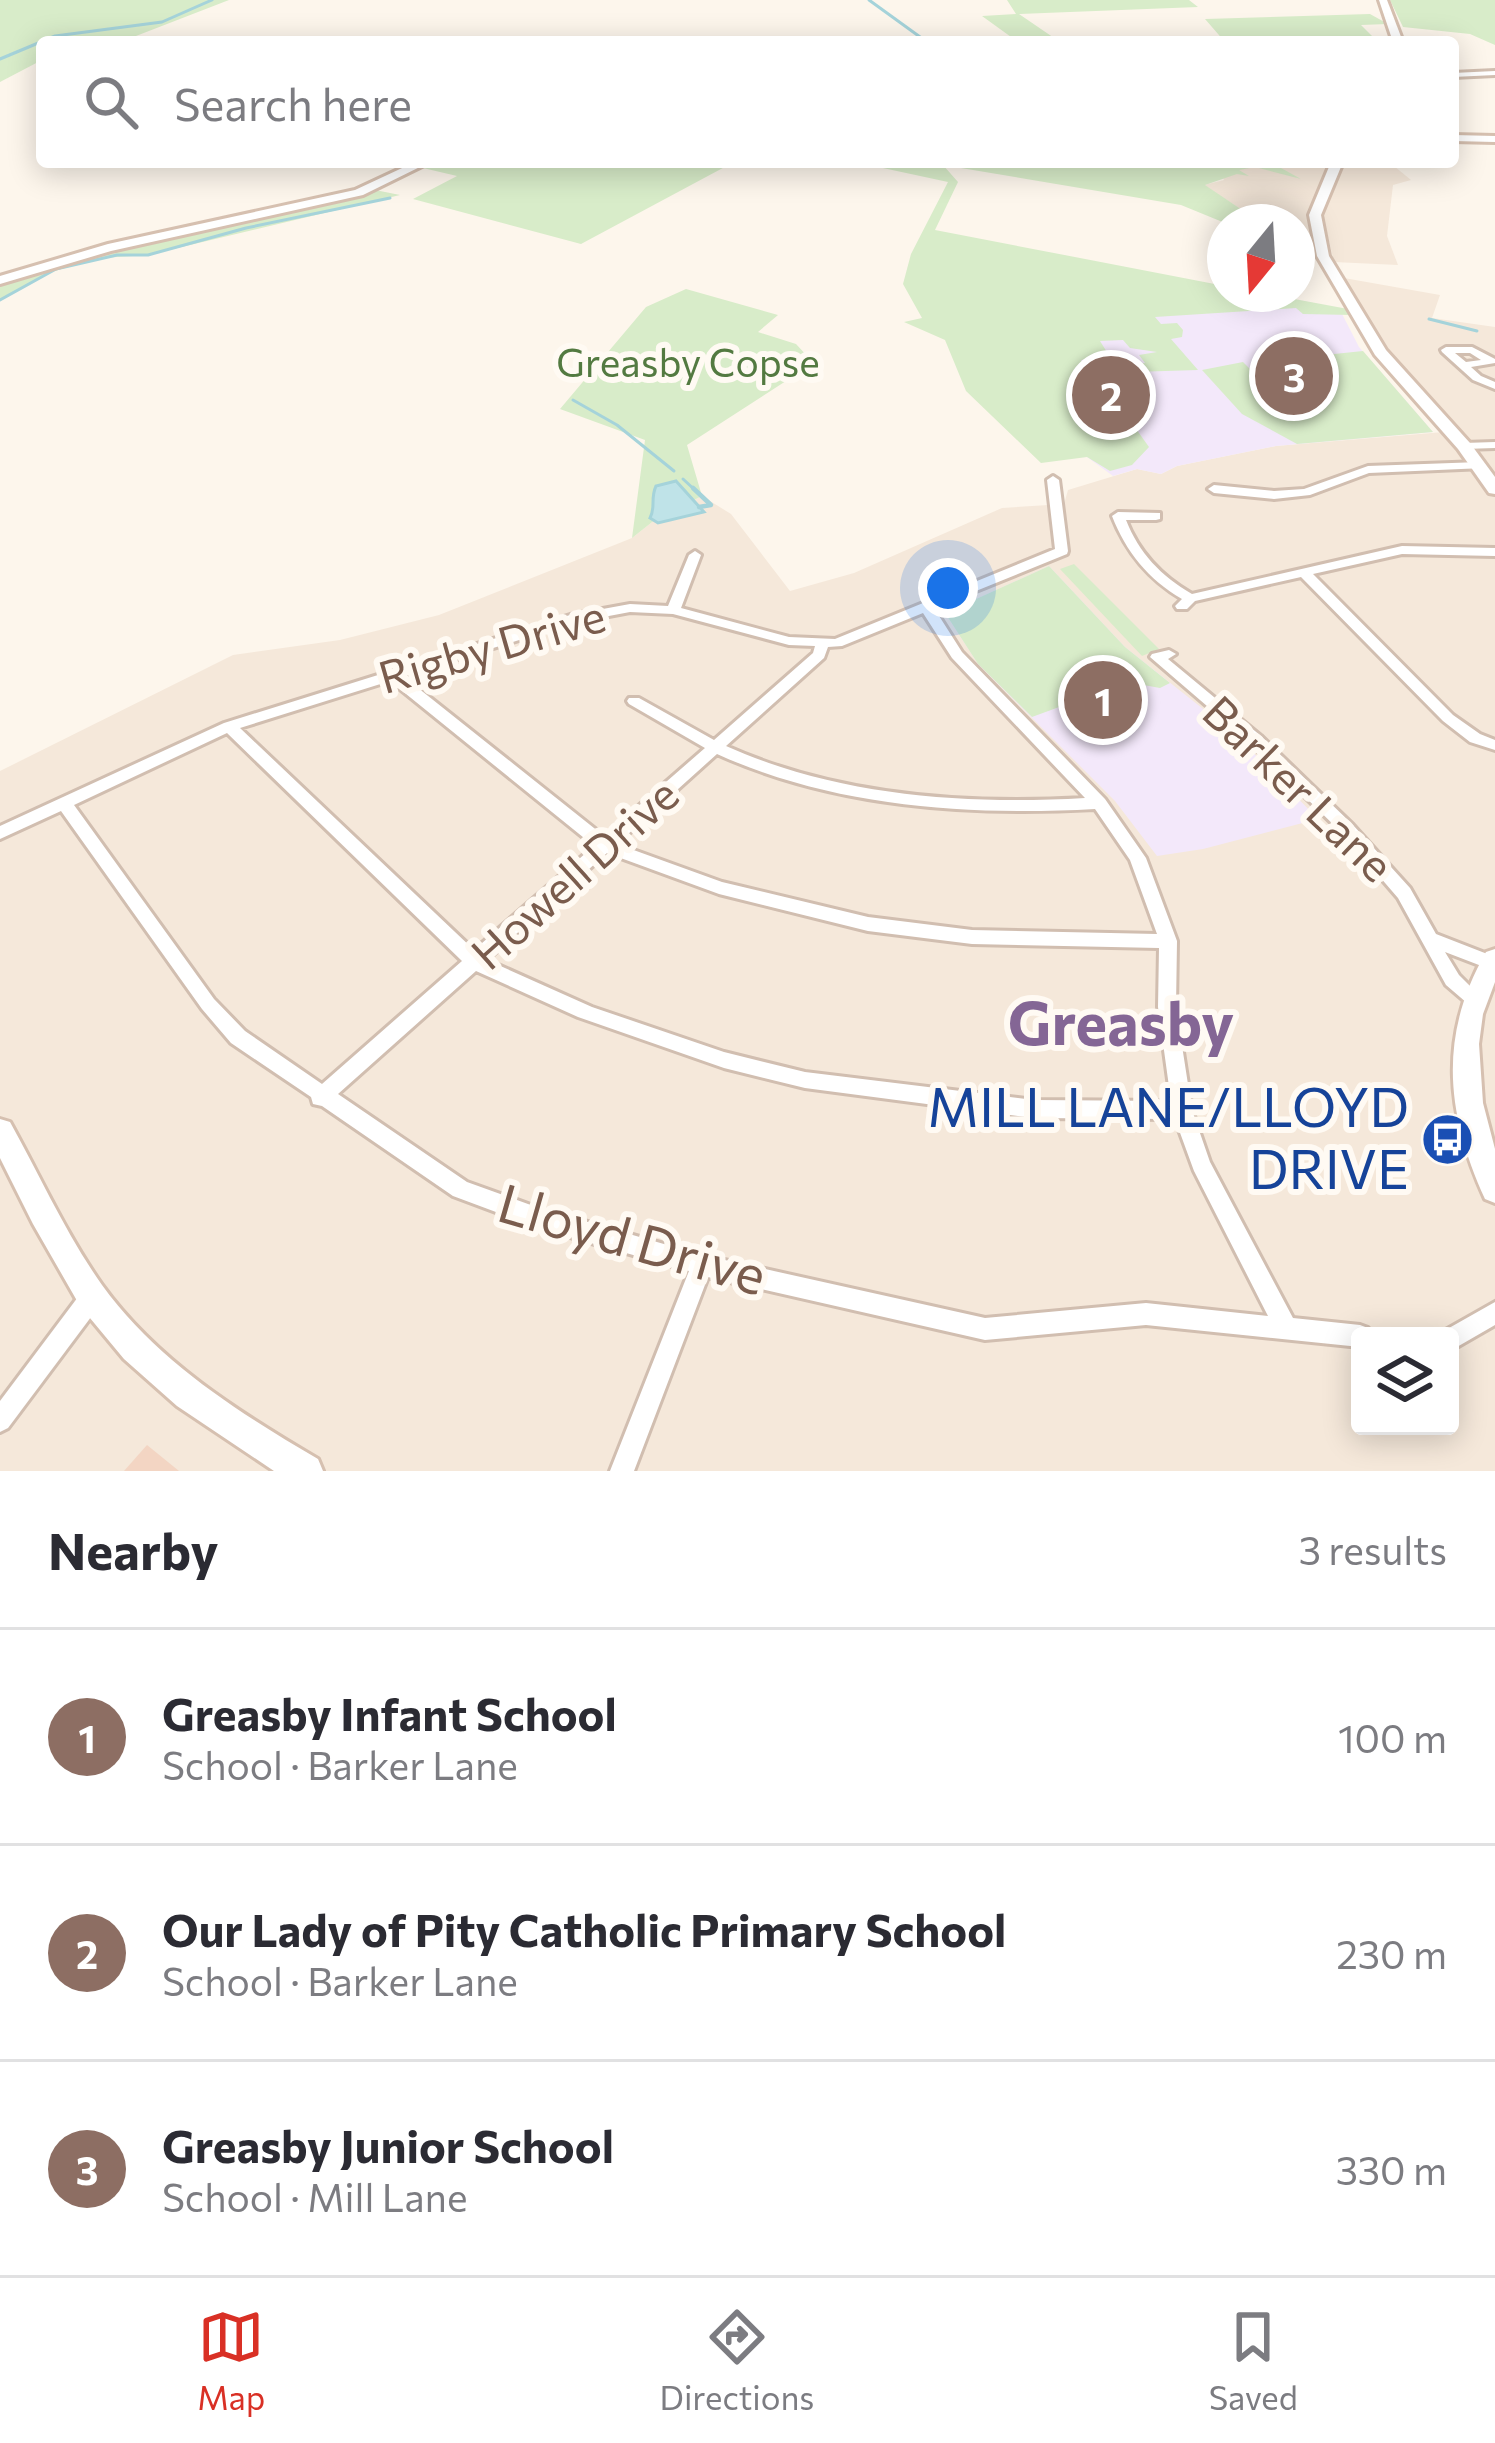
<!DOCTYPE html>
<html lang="en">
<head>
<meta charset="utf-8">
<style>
	:root { --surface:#fff; --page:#f7f7f7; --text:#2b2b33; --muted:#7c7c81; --line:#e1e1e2; --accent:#d93025 }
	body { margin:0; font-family:Commissioner,sans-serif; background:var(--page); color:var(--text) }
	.controls { position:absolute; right:36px; bottom:36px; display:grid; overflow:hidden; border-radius:12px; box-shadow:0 6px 30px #0003 }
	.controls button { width:108px; height:108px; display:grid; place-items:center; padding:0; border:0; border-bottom:3px solid var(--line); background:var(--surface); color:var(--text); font:60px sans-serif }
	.compass { position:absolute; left:1207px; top:204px; width:108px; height:108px; border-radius:50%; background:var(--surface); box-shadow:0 6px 30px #0003; rotate:198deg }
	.you { position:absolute; left:948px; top:588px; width:42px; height:42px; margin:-30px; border:9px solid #fff; border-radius:50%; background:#1a73e8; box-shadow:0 0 0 18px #1a73e833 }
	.badge { display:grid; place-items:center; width:78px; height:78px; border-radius:50%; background:var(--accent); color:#fff; font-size:39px; font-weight:700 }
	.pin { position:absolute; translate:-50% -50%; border:6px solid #fff; box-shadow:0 3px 12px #0006 }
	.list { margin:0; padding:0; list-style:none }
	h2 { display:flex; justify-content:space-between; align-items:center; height:156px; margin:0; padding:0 48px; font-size:51px }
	h2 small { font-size:39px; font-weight:400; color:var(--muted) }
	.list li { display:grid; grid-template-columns:78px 1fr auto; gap:36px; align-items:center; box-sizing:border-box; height:216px; padding:0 48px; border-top:3px solid var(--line) }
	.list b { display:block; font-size:45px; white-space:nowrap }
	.list p { margin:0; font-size:39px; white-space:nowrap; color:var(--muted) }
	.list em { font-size:39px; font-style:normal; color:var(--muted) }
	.icon { flex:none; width:66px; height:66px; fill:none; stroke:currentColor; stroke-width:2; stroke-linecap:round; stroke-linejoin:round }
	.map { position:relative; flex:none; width:1495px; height:1471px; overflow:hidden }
	.search { position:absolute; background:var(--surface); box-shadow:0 6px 30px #0003; left:36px; right:36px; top:36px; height:132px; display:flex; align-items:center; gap:30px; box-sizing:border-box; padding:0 42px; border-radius:12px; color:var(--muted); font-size:45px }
	.sheet { height:804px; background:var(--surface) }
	nav { display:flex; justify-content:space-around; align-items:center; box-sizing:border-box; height:168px; border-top:3px solid var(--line); background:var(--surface); font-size:33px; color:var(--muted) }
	nav a { display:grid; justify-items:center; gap:6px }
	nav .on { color:var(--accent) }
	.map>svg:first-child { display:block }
	.residential { fill:#f5e8da; fill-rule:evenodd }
	.education { fill:#f3e8fa }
	.green { fill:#d8ecc9 }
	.water { fill:#bfe3e8; stroke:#a5d3da; stroke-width:3 }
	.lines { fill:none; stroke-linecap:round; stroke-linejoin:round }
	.stream-far1 { stroke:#a5d3da; stroke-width:3 }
	.stream { stroke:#a5d3da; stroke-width:4.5 }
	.building { fill:#f3d5c3 }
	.street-casing { stroke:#d1beb0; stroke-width:6 }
	.secondary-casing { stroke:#d6c0b0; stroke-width:6 }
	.street { fill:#fff; fill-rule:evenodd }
	.secondary { fill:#fff; fill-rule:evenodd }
	.labels { text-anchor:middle; stroke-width:12; stroke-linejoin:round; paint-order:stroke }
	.far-park-label { font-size:39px; fill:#537a41; stroke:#fffaf3 }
	.street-label { font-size:45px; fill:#7a5c4d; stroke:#fffaf3 }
	.near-transit-label { font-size:54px; fill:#164399; stroke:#fffaf3; text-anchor:end }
	.near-street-label { font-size:54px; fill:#7a5c4d; stroke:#fffaf3 }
	.near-quarter-label { font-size:60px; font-weight:bold; fill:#846695; stroke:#fffaf3 }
</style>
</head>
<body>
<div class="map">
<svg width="1495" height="1471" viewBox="0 0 1495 1471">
	<rect width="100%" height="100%" fill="#fdf6ec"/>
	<g class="residential">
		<polygon points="1270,162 1315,162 1330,167 1309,218 1312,239 1297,236 1297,222 1260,222 1204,185 1224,180 1220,172"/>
		<polygon points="1343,162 1389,162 1411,180 1393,185 1387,236 1398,265 1334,262 1322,212"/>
		<path d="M1344,278L1440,295L1432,318L1495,327V1471H0V771L233,655L340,640L439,615L632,538L656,519L702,496L731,514L790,591L854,573L1002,508L1064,504L1068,490L1137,469L1161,474L1177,466L1276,446L1456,431L1390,352ZM1360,1336H1450V1426H1360Z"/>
	</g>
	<g class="education">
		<polygon points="1282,297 1339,308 1359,347 1433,432 1276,446 1177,466 1161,474 1137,469 1113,476 1087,457 1056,458 955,324"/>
		<polygon points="1049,566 1125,647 1236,735 1318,819 1203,849 1157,856 1115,801 978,664 945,613"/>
	</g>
	<g class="green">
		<polygon points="0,0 229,0 136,36 42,42 42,60 0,82"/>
		<polygon points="1007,0 1189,0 1198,7 1019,14 1060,42 1018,42 982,16 1016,14"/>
		<polygon points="1390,0 1495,0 1495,45 1470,34 1403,27"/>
		<polygon points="1370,14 1388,24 1361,25 1378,42 1225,42 1205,19"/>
		<polygon points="432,162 734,162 581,244 413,199 457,176 423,168"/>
		<polygon points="855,162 1270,162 1301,179 1255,167 1239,170 1249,176 1237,174 1205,185 1260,222 1225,223 1181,205 943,165 958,182 935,230 1225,286 1225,294 1267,294 1348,309 1352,315 1303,314 1296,308 1155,317 1161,324 1177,323 1183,330 1182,337 1171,339 1198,370 1133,372 1128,365 1145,363 1139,355 1157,352 1130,348 1123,340 1100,341 1110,357 1081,360 1121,419 1129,419 1149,447 1132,465 1110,471 1087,457 1041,463 966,391 945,340 904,322 922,318 903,284 911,254 948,182"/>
		<polygon points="375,190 400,195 148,255 101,258 51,272 0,300 0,282 68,261"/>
		<polygon points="686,289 778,315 758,332 796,344 809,358 803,370 687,445 702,496 656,519 632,538 645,440 560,409 646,307"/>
		<polygon points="1363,351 1433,432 1297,444 1242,414 1202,370 1243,362 1254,373 1307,375 1296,358"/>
		<polygon points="1074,564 1159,649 1142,656 1060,569"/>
		<polygon points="1049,566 1125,647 1170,683 1160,688 1127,682 1032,717 978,664 945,613"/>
	</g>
	<path class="water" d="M676,481L704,512L658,523L650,518C656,507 650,499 656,486Z"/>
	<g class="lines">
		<g class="stream-far1">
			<polyline points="869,0 927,42"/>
			<polyline points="0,59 55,36 162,22 212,0"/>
			<polyline points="0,300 56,269 117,255 148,255 246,228 390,198"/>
			<polyline points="1429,319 1477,331"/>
			<polyline points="573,400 617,425 674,471"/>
			<polyline points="683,479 696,491"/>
		</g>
		<polyline class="stream" points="693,488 711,505 699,507"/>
	</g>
	<polygon class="building" points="147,1445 179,1471 124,1471"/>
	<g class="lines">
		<defs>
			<g id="street">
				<polygon points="1495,71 1495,75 1453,77 1453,73"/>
				<path d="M1446,347H1472L1495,359V363L1471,367L1481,376L1495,382V389L1473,380L1442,352L1441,350ZM1455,353H1470L1481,360L1466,362Z"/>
				<polygon points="1495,442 1495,448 1464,449 1458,446 1464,443"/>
				<polygon points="1480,462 1486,466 1484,468 1369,473 1310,495 1274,499 1214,493 1208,489 1214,485 1274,491 1304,489 1368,466"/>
				<path d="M1053,476L1059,480L1068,551L1067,554L934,608L962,652L1105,799L1146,858L1177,941L1176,1007L1192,1110L1210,1162L1293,1318L1360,1325L1368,1328L1371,1336H1360V1347L1146,1325L985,1340L708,1277L634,1471H610L689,1271L539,1228L453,1196L322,1106L313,1104L311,1097L231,1043L202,1009L61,811L0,839V826L224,723L570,615L630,604L668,606L689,555L695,551L701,555L681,608L789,637L835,639L1055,549L1047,480ZM630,612L673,614L789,645L815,646L813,653L714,740L639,698H629L627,701L629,704L705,748L604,836L403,676L577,622ZM923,613L952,658L1085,798C965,805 837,796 726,746L824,658L828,647L842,646ZM390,681L594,846L474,950L240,728ZM227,733L462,961L322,1084L245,1031L214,999L74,805ZM717,754C834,807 968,816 1095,809L1130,860L1157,934L972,930L868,917L722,882L617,844ZM607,853L719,894L868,931L972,944L1159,948L1158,1007L1171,1101L1034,1100L805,1072L724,1052L592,1007L487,960ZM476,971L578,1017L724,1068L805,1088L1034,1118L1175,1119L1194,1171L1268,1316L1146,1303L985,1318L702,1255L539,1208L467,1182L338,1094Z"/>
				<path d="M1118,512L1160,513V519L1156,520H1126C1139,553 1161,576 1192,594L1402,546L1495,548V556L1402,554L1313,574L1453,715L1480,734L1495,740V750L1470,742L1443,721L1301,577L1195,601L1187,609H1177L1175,606L1182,599C1148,579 1126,552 1112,516Z"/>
				<polygon points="1169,650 1176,654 1168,659 1261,736 1353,825 1410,888 1436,934 1495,957 1495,969 1492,970 1445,952 1459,975 1482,998 1479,1003 1473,1005 1467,1003 1446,985 1398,898 1342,833 1250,743 1150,657 1152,654"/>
				<polygon points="92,1286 100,1289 103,1297 100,1305 8,1428 0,1432 0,1401 84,1289"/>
				<polygon points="1495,1302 1495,1325 1450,1351 1450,1336 1440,1336 1442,1332"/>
			</g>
			<g id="secondary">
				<polygon points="1379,0 1387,0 1403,42 1393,42"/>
				<polygon points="1453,135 1495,136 1495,142 1453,141"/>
				<polygon points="415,162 430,162 363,195 111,251 0,284 0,276 108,244 355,190"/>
				<polygon points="1331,162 1343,162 1321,215 1329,256 1386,350 1470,443 1495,477 1495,494 1489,493 1458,449 1375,355 1317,256 1309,215"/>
				<path d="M1495,949V982L1483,1014L1479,1044L1483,1103L1495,1149V1203L1485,1199C1446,1113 1438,1036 1486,952Z"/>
				<path d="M0,1119L10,1122C40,1176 66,1234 102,1285C157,1361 238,1412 318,1459L323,1471H274L177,1406L124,1359L80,1306L33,1224L0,1158Z"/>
			</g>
		</defs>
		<use href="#street" class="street-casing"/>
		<use href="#secondary" class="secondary-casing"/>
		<use href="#street" class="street"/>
		<use href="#secondary" class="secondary"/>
	</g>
	<defs>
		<symbol id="bus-disc" viewBox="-11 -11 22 22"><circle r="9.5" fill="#1a4fb4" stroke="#fffaf3"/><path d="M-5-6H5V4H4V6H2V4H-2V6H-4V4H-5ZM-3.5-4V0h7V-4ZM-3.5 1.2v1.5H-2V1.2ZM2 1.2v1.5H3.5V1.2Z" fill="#fff"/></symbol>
	</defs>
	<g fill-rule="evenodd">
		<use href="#bus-disc" x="1418" y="1110" width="59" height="59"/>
	</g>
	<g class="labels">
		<g class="far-park-label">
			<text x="688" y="377">Greasby Copse</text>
		</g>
		<g class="street-label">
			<text transform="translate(492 647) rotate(-16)" y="16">Rigby Drive</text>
			<text transform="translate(1298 789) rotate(44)" y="16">Barker Lane</text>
			<text transform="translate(575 874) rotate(-42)" y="16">Howell Drive</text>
		</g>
		<g class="near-transit-label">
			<text x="1409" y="1127">MILL LANE/LLOYD<tspan x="1409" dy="62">DRIVE</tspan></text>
		</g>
		<g class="near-street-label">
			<text transform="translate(632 1240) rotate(16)" y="19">Lloyd Drive</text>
		</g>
		<g class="near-quarter-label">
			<text x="1121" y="1045">Greasby</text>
		</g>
	</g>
</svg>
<div class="controls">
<button><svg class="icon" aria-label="layers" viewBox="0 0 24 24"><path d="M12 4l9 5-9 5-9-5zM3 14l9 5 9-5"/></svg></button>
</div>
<svg class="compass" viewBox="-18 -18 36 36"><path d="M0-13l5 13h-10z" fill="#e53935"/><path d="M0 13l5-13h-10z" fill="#7c7c81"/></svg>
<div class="you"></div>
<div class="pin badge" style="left:1103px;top:700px;background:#8d6e63">1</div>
<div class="pin badge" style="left:1111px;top:395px;background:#8d6e63">2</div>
<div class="pin badge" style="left:1294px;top:376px;background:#8d6e63">3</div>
<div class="search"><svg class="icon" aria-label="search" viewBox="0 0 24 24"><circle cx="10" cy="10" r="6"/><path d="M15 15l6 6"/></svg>Search here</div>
</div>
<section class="sheet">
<h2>Nearby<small>3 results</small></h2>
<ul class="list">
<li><span class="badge" style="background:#8d6e63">1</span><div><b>Greasby Infant School</b><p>School · Barker Lane</p></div><em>100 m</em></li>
<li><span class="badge" style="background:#8d6e63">2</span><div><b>Our Lady of Pity Catholic Primary School</b><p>School · Barker Lane</p></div><em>230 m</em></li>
<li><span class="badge" style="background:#8d6e63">3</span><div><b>Greasby Junior School</b><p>School · Mill Lane</p></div><em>330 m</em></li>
</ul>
</section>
<nav>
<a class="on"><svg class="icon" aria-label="map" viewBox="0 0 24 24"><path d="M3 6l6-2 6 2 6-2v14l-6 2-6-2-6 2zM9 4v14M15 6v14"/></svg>Map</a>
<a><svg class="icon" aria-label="directions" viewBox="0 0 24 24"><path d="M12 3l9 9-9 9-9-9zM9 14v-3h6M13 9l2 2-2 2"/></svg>Directions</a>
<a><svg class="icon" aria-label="saved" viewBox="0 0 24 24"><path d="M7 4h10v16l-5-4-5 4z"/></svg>Saved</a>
</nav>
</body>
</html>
